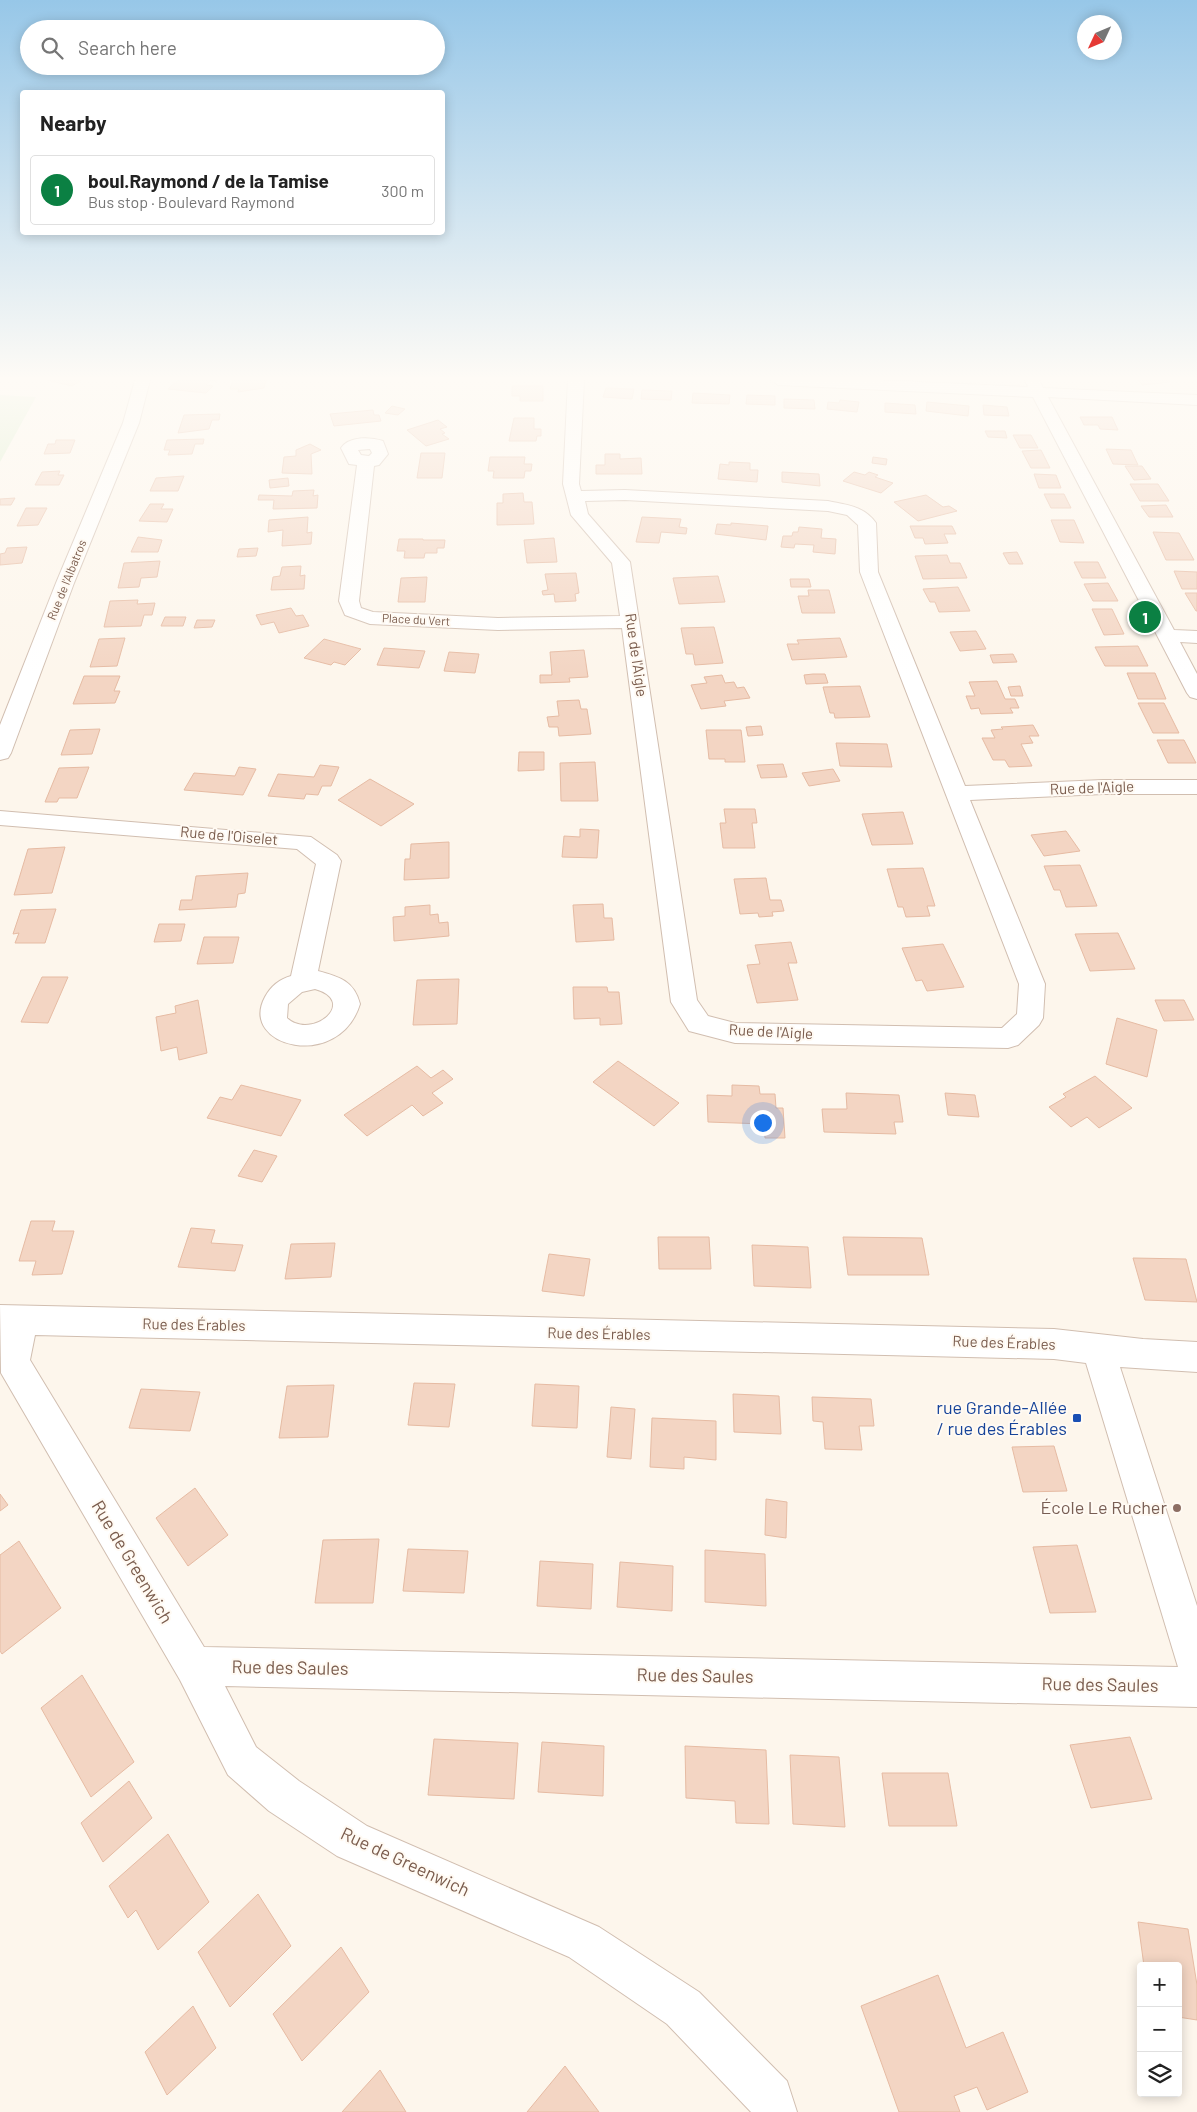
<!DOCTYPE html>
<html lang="en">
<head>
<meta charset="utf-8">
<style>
	:root { --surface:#fff; --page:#f6f6f6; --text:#222; --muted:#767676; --line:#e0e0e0; --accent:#0b8043 }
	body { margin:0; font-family:Barlow,sans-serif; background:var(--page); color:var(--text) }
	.controls { position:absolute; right:15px; bottom:15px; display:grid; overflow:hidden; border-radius:5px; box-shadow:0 2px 12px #0003 }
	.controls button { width:45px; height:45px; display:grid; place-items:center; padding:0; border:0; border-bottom:1px solid var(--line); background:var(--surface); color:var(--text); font:25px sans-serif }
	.compass { position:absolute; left:1077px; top:15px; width:45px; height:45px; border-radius:50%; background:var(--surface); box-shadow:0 2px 12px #0003; rotate:226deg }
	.you { position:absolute; left:762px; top:1122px; width:18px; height:18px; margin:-12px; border:4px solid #fff; border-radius:50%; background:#1a73e8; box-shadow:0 0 0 8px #1a73e833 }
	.badge { display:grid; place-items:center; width:32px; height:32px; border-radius:50%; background:var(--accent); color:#fff; font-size:16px; font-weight:700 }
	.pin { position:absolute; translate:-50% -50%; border:2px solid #fff; box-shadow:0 1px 5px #0006 }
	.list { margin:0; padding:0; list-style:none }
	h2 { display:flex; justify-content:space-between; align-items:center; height:65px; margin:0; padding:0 20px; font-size:21px }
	h2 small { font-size:16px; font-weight:400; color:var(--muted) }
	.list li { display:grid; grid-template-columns:32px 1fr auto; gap:15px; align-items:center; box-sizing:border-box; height:70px; margin:0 10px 10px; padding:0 10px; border:1px solid var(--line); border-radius:5px }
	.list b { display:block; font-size:19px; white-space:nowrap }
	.list p { margin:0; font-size:16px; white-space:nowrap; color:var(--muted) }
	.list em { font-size:16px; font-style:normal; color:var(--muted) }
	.icon { flex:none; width:28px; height:28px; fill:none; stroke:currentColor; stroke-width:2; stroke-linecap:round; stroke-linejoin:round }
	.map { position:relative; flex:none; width:1197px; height:2112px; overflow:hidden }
	.search { position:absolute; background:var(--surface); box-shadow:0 2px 12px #0003; left:20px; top:20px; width:425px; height:55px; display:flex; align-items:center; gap:12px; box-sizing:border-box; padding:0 18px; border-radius:28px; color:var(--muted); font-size:19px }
	.panel { position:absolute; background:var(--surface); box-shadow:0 2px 12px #0003; left:20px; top:90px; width:425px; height:145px; border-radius:5px }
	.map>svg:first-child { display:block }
	.green { fill:#d8ecc9 }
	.building { fill:#f3d5c3; stroke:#e6bba3 }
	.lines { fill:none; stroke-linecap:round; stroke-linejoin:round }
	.minor-casing { stroke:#d1beb0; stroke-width:2 }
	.minor { fill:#fff; fill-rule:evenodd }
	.transit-dot { fill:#1a4fb4; stroke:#fffaf3; stroke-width:2 }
	.education-dot { fill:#8d6e63; stroke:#fffaf3; stroke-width:2 }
	.labels { text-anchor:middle; stroke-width:4; stroke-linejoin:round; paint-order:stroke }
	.far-street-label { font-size:12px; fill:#7a5c4d; stroke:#fffaf3 }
	.street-label { font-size:15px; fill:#7a5c4d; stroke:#fffaf3 }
	.near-transit-label { font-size:18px; fill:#164399; stroke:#fffaf3; text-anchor:end }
	.near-education-label { font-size:18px; fill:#785e54; stroke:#fffaf3; text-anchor:end }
	.near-street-label { font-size:18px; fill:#7a5c4d; stroke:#fffaf3 }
</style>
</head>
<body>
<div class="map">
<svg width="1197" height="2112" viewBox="0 0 1197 2112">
	<rect width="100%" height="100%" fill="#fdf6ec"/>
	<polygon class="green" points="0,395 36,397 0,462"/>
	<g class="building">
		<polygon points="47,380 82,380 72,386"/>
		<polygon points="178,380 209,380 217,381 210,381 206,385 213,386 206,393 168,389"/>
		<polygon points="233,380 266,380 264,388 238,392 239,389 230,389"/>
		<polygon points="1139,380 1169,380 1170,382 1142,385"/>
		<polygon points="512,386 543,386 543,401 520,401 520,396 512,396"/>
		<polygon points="606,388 634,389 632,399 603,397"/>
		<polygon points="642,390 672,391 671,400 641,399"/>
		<polygon points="693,393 730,395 729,404 692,403"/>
		<polygon points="747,395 775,396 775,405 746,404"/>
		<polygon points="784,399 814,400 815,409 784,408"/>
		<polygon points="840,400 859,402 857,412 827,409 828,402 839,403"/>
		<polygon points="927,402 969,406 968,416 926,411"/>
		<polygon points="885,403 915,405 916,414 885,412"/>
		<polygon points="983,405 1007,407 1009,416 984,415"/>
		<polygon points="392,406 405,409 398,415 385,413"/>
		<polygon points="373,410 374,415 379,415 381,421 334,426 330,414"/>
		<polygon points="220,414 219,420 212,420 209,429 178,433 184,415"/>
		<polygon points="1080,417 1112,417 1118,430 1100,429 1098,425 1084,425"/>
		<polygon points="514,418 534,418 534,429 541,429 541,436 537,436 536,441 509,441"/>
		<polygon points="438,420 447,427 440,429 445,433 442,434 449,439 426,446 407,430"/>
		<polygon points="985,431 1005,431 1007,438 988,437"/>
		<polygon points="1013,435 1031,435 1038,448 1020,448"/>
		<polygon points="204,439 203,444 195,444 192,454 168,455 170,450 164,450 167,440"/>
		<polygon points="56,440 75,440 70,453 44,454 48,444 55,444"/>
		<polygon points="310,444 321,450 311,454 312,474 282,473 284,457 296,456 296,450"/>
		<polygon points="1106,449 1131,450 1138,465 1113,464"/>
		<polygon points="1041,450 1050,468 1031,468 1022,451"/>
		<polygon points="421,453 445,453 442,478 417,478"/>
		<polygon points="605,454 620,454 620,459 641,458 642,474 596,474 596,465 605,465"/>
		<polygon points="490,457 525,457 524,464 532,464 531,471 525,471 524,478 493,478 494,471 488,471"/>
		<polygon points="873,457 887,459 886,465 872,463"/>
		<polygon points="729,462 750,463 750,470 758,470 757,482 718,479 720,464 729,465"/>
		<polygon points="1125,466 1142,466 1151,479 1134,480"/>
		<polygon points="60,471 58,475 64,475 59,485 35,485 42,472"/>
		<polygon points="782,472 819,474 820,486 782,482"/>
		<polygon points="854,472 865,475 869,472 878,475 875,477 893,483 881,493 843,481"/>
		<polygon points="1034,474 1056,475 1061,488 1039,488"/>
		<polygon points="184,476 178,491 150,491 156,478"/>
		<polygon points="288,478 289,486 270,488 269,480"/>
		<polygon points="1130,484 1158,484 1169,501 1140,501"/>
		<polygon points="314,490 313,496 318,495 317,508 273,509 274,500 258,500 259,495 292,496 293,491"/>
		<polygon points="523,493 524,502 532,502 534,524 497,525 497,503 503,503 503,494"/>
		<polygon points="1044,494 1064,494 1071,508 1051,508"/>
		<polygon points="926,495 943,507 949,506 957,511 918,521 894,502"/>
		<polygon points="15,498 11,505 0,505 0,499"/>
		<polygon points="150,504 164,504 161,509 173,509 167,522 139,521"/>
		<polygon points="1166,505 1173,517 1149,517 1141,506"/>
		<polygon points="26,508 47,508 38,525 17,526"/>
		<polygon points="308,517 307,533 312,532 311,544 282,546 283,530 268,532 269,520"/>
		<polygon points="642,517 681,519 679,527 687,528 686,534 661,532 659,543 636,542"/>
		<polygon points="1051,520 1074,520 1084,543 1060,542"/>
		<polygon points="731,523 768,526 766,540 715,534 717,524 731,525"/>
		<polygon points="910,526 952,526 956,534 944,534 948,543 925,544 923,538 915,538"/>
		<polygon points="799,527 822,529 821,538 836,539 835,554 813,552 814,545 795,544 794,548 781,547 783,536 792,536 793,532 798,532"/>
		<polygon points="1153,532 1179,533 1194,560 1166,560"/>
		<polygon points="138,537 162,540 158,552 131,552"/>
		<polygon points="554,538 557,562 527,563 524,540"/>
		<polygon points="399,539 423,539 423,540 445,540 444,548 437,548 437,553 425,553 424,558 404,558 405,551 397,551"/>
		<polygon points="27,547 22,563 0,565 0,554 5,553 7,548"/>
		<polygon points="258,548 256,556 237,557 239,549"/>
		<polygon points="1017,552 1023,564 1009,564 1003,553"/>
		<polygon points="947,555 950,563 960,563 967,578 923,579 915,556"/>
		<polygon points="160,561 157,577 141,578 139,587 118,588 124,563"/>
		<polygon points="1074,562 1098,562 1106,578 1082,578"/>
		<polygon points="301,566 300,576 305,575 304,589 271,590 273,577 280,576 282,567"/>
		<polygon points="1174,571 1197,572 1197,589 1182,589"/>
		<polygon points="576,573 579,593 575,594 576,601 555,602 554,594 543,595 542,591 548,590 545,574"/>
		<polygon points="718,576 725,602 679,604 673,578"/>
		<polygon points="427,577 425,602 398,602 401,578"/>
		<polygon points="790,579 809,579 811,587 791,587"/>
		<polygon points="1108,583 1118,601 1093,601 1084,584"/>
		<polygon points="958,587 970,611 939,612 935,602 930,602 923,589"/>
		<polygon points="808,590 829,590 835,613 802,613 798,596 809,596"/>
		<polygon points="1185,593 1197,593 1197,611 1196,611"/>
		<polygon points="138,600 137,604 155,603 152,615 144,615 141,626 104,627 110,601"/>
		<polygon points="291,608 296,616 303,615 309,626 279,633 274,622 261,625 256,615"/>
		<polygon points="1092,609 1112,609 1124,634 1104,635"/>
		<polygon points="165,617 186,617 183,626 161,626"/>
		<polygon points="197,620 215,620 212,627 194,628"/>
		<polygon points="714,627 723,663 695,665 693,654 686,654 681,628"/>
		<polygon points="976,631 986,649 960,651 950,632"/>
		<polygon points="125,638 117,666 90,667 99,639"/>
		<polygon points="840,638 847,657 792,660 787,644 799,644 797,640"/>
		<polygon points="324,639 361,649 345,665 334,662 331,665 304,658"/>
		<polygon points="1138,646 1148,666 1105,666 1095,647"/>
		<polygon points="384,648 425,651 419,668 377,665"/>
		<polygon points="584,650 588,677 569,678 570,682 540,683 540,675 552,675 550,652"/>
		<polygon points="449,652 479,654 475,673 444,671"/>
		<polygon points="1013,654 1017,662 993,663 990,655"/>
		<polygon points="1127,673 1155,673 1166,699 1138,699"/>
		<polygon points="813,674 825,674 828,683 806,684 804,675"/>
		<polygon points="722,675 725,683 734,682 737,688 744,687 750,698 724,701 726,706 701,709 691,685 707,683 704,677"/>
		<polygon points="84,676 120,676 114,691 120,691 115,703 73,704"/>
		<polygon points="997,681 1005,699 1015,699 1019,708 1010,708 1013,713 981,714 979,708 971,709 966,696 975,696 969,682"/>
		<polygon points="860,686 870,717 835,718 834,713 830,713 823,687"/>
		<polygon points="1020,686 1023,696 1011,696 1008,687"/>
		<polygon points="579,700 581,709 587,709 591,734 559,736 558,727 549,727 547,717 559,716 557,701"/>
		<polygon points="1138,703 1164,703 1179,733 1153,733"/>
		<polygon points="1033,725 1039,736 1029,736 1033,743 1021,744 1032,766 1009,767 1005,760 993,760 982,738 995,738 991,730 1003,729 1001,727"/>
		<polygon points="761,726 763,735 748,736 746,727"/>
		<polygon points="100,729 92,754 61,755 70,730"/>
		<polygon points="706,730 741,730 745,762 725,762 725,759 709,759"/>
		<polygon points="1157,740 1184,740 1196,763 1168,763"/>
		<polygon points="836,743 887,744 892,767 840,766"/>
		<polygon points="519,752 544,752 544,770 518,771"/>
		<polygon points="595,762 598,801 561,801 560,763"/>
		<polygon points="783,764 787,777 761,778 757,765"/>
		<polygon points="320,765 339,767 331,786 322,786 318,795 306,794 304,799 268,796 278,774 314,777"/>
		<polygon points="89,767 77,798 59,798 57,802 45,802 59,768"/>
		<polygon points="239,767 256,769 243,795 184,790 194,773 235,776"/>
		<polygon points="833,769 840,781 809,786 802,773"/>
		<polygon points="370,779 414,804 381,826 338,800"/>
		<polygon points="724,809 755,809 757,823 752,823 755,848 723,848 720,823 726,823"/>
		<polygon points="903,812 913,844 872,845 862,814"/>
		<polygon points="580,829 599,830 597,858 562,857 564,836 580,837"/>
		<polygon points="1066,831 1080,851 1044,856 1031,835"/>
		<polygon points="449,842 449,878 404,880 405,859 410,859 411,844"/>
		<polygon points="65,847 52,893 14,895 28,849"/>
		<polygon points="1080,865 1097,906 1066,907 1060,890 1054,890 1044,866"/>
		<polygon points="923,868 935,906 927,906 930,916 906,917 903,907 898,907 887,869"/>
		<polygon points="248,873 245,893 238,894 236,907 179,910 181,900 192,900 196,876"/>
		<polygon points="766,878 770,900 781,900 784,911 772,912 773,916 759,917 758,913 740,914 734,879"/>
		<polygon points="603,904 604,918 612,918 614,940 576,942 573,905"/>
		<polygon points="430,905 430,915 438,914 439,923 448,922 449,936 394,941 393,917 405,916 405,907"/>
		<polygon points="56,909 45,943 15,943 19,933 13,934 21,910"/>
		<polygon points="159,924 185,924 181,941 154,942"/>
		<polygon points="1118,933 1135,969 1090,971 1075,934"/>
		<polygon points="204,937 239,937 233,963 197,964"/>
		<polygon points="791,942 797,963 788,963 798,1000 757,1003 747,965 760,964 755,945"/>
		<polygon points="943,944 964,987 927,991 922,980 916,981 902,948"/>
		<polygon points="42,977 68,977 48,1023 21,1022"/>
		<polygon points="459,979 457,1024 413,1025 417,980"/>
		<polygon points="573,987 607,987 608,992 619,992 622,1024 600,1025 600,1018 574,1019"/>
		<polygon points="198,1000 207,1053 179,1060 177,1047 161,1051 156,1017 176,1013 175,1006"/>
		<polygon points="1155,1000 1184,1000 1194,1020 1164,1021"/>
		<polygon points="1117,1018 1157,1030 1147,1077 1106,1064"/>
		<polygon points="618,1061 679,1103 654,1126 593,1082"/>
		<polygon points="417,1066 431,1078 443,1070 453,1079 432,1093 443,1103 423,1116 412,1105 367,1136 344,1115"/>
		<polygon points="1095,1076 1132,1108 1099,1128 1087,1117 1071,1127 1049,1107 1066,1097 1063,1094"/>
		<polygon points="241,1085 301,1100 281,1136 207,1118 220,1097 232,1100"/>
		<polygon points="732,1085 759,1086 760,1094 775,1094 776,1108 783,1108 785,1138 765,1138 764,1124 708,1122 707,1095 732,1096"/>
		<polygon points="846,1093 899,1095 903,1122 894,1122 896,1134 824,1132 822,1109 847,1109"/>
		<polygon points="945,1093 975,1095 979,1117 948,1115"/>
		<polygon points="254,1150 277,1156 262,1182 238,1176"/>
		<polygon points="31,1221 55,1221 52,1231 74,1231 62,1274 32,1275 36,1261 19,1261"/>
		<polygon points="191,1228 215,1230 211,1243 243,1245 235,1271 178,1267"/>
		<polygon points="658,1237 709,1237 711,1269 659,1269"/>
		<polygon points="843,1237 922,1238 929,1275 848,1275"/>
		<polygon points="335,1243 331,1277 285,1279 291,1244"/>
		<polygon points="752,1245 808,1247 811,1288 754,1286"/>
		<polygon points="549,1254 590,1259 584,1296 542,1291"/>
		<polygon points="1133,1258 1186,1259 1197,1302 1145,1300"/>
		<polygon points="414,1383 455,1384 449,1427 408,1425"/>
		<polygon points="535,1384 579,1386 577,1428 532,1426"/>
		<polygon points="334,1385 328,1437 279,1438 287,1386"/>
		<polygon points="141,1389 200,1392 190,1431 129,1428"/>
		<polygon points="733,1394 779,1396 781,1434 734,1432"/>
		<polygon points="812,1397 871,1399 874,1426 859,1426 862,1450 825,1449 823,1422 813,1421"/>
		<polygon points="611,1407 635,1409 631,1459 607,1457"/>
		<polygon points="652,1418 716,1421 716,1460 684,1457 684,1469 650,1467"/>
		<polygon points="1054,1446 1067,1491 1023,1492 1012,1447"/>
		<polygon points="195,1488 228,1535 188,1566 156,1518"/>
		<polygon points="0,1494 8,1505 0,1511"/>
		<polygon points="766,1499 787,1502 786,1538 765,1535"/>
		<polygon points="379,1539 373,1603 315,1603 323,1540"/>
		<polygon points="19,1541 61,1608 2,1654 0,1651 0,1555"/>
		<polygon points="1077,1545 1096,1612 1050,1613 1033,1547"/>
		<polygon points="408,1549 468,1551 464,1593 403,1591"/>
		<polygon points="705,1550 765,1554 766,1606 705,1602"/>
		<polygon points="540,1561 593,1564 591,1609 537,1606"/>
		<polygon points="620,1562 673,1566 672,1611 617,1607"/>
		<polygon points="82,1675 134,1762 91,1797 41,1708"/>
		<polygon points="1130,1737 1152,1799 1091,1808 1070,1745"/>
		<polygon points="434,1739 518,1743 514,1799 428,1795"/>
		<polygon points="542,1742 604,1746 603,1796 538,1792"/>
		<polygon points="685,1746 766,1750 769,1824 736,1823 735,1801 686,1798"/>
		<polygon points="790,1755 839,1757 845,1827 793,1824"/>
		<polygon points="882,1773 948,1773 957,1826 889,1826"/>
		<polygon points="129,1781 152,1818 103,1862 81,1823"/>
		<polygon points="168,1834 209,1902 158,1950 136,1910 128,1918 109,1886"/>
		<polygon points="258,1894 291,1946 230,2007 198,1952"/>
		<polygon points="1138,1922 1188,1929 1197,1985 1197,2020 1178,2017 1178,1966 1144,1966"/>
		<polygon points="341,1947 369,1992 302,2061 273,2014"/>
		<polygon points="938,1975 966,2048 1003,2032 1028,2092 987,2110 977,2087 954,2096 960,2112 899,2112 861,2006"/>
		<polygon points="193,2006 216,2048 167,2095 145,2052"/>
		<polygon points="565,2066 599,2112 527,2112"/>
		<polygon points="380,2070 406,2112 342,2112"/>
	</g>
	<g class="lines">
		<defs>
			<g id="minor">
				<polygon points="135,380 150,380 139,423 74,583 11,753 8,758 0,760 0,725 56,583 123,423"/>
				<path d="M568,380H584L579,484L581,491L625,490L828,501C847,505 864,506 876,523L878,572L965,786L1103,780H1197V794H1103L970,800L1045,984L1043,1018L1039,1025L1018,1045L1008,1048L735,1043L689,1031L671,1002L622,628L498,630L370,624L345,615L339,601L357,465L349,464L341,448C349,436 370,437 383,441L388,454L379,465L374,466L359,601L361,608L373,612L498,618L620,616L612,563L571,515L563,484ZM370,449L372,453L369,456L361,455L358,450ZM625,500L828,511L847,515L858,525L860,572L1019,984L1017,1014L1002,1028L735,1023L708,1016L697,1000L630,562L588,514L585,501Z"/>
				<polygon points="771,380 876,380 1028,387 1025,380 1039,380 1043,388 1197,395 1197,405 1048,397 1174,630 1197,631 1197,643 1180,642 1197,674 1197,699 1190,697 1187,693 1033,397 778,385"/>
				<path d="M0,811L311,837L337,855L341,861L318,971C340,977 354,981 360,1004C339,1072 238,1047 265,997C271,986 280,979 291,976L316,864L297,849L0,825ZM315,989C359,1001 312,1041 287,1018L288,1004L302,992Z"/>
				<path d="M0,1305L1054,1329L1143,1339L1197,1342V1372L1120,1367L1197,1606V1707L225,1686L256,1747L299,1781L367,1826L599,1927L699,1992L787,2081L797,2112H751L667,2024L569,1957L337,1856L269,1811L228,1775L180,1680L1,1373ZM35,1335L1054,1359L1086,1363L1178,1667L204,1647L30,1360Z"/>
			</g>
		</defs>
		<use href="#minor" class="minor-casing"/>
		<use href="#minor" class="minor"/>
	</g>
	<linearGradient id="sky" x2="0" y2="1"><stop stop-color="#97c7e8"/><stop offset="0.56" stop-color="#fefbf6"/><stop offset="1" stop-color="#fefbf6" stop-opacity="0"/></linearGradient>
	<rect width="1197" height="676" fill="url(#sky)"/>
	<rect class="transit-dot" x="1072" y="1413" width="10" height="10" rx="2.5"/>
	<circle class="education-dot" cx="1177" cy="1508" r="5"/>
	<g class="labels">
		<g class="far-street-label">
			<text transform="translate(67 580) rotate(-68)" y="4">Rue de l'Albatros</text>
			<text transform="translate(416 620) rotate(3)" y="4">Place du Vert</text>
		</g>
		<g class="street-label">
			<text transform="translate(636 655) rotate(82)" y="5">Rue de l'Aigle</text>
			<text transform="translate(1092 788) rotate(-2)" y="5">Rue de l'Aigle</text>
			<text transform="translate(229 836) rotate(5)" y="5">Rue de l'Oiselet</text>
			<text transform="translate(771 1032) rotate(3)" y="5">Rue de l'Aigle</text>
			<text transform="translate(194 1325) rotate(1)" y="5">Rue des Érables</text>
			<text transform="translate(599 1334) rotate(1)" y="5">Rue des Érables</text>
			<text transform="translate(1004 1343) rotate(2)" y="5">Rue des Érables</text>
		</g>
		<g class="near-transit-label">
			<text x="1067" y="1414">rue Grande-Allée<tspan x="1067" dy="21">/ rue des Érables</tspan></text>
		</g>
		<g class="near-education-label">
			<text x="1167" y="1514">École Le Rucher</text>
		</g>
		<g class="near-street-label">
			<text transform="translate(132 1562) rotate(59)" y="6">Rue de Greenwich</text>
			<text transform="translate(290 1668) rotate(1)" y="6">Rue des Saules</text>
			<text transform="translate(695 1676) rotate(1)" y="6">Rue des Saules</text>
			<text transform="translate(1100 1685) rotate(1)" y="6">Rue des Saules</text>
			<text transform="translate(405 1862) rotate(25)" y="6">Rue de Greenwich</text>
		</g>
	</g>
</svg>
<div class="controls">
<button>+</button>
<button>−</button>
<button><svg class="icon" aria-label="layers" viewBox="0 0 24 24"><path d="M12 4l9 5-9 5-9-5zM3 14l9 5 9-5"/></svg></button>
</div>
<svg class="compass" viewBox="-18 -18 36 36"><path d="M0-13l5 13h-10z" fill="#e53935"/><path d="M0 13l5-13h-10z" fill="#767676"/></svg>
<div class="you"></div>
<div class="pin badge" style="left:1145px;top:617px">1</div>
<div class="search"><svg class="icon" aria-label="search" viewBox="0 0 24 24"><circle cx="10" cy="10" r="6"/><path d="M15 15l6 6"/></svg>Search here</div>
<section class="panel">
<h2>Nearby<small></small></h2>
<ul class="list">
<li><span class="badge">1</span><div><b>boul.Raymond / de la Tamise</b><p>Bus stop · Boulevard Raymond</p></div><em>300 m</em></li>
</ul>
</section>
</div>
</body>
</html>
